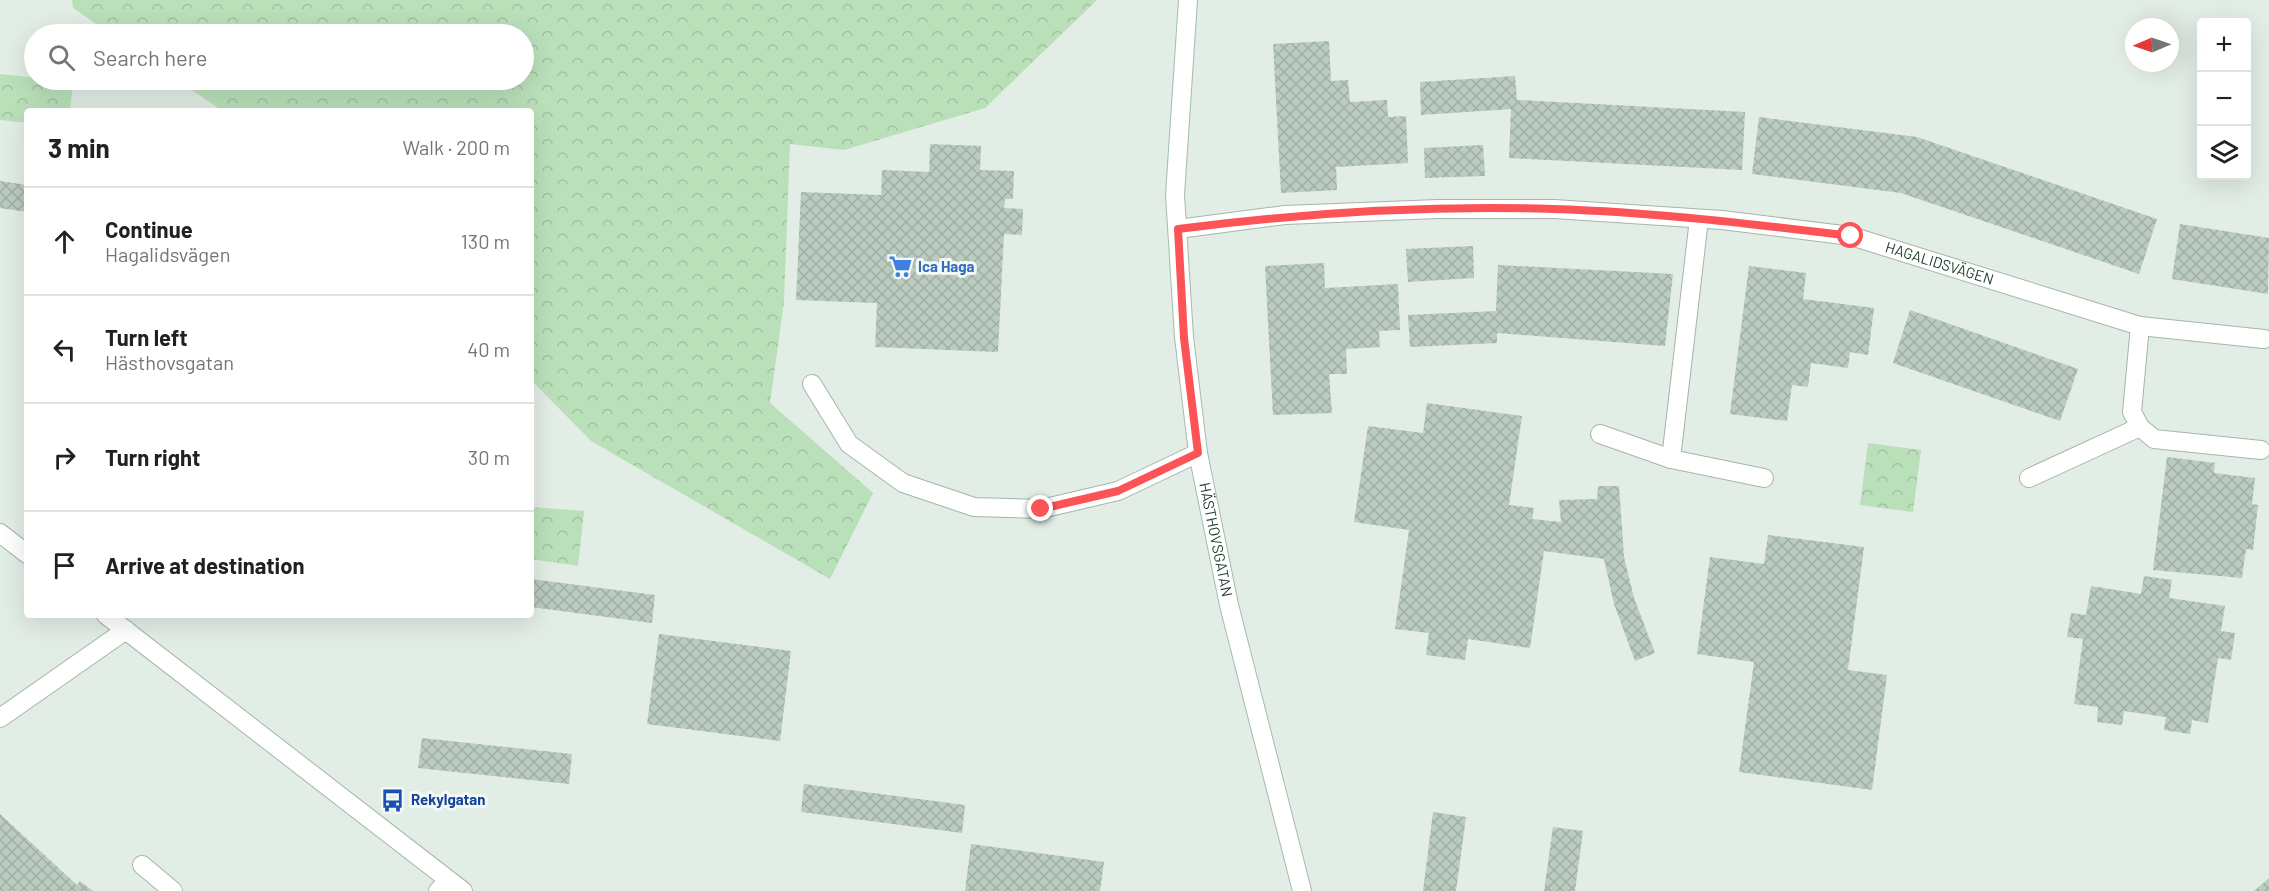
<!DOCTYPE html>
<html lang="en">
<head>
<meta charset="utf-8">
<style>
	:root { --surface:#fff; --page:#f2f2f2; --text:#202124; --muted:#757577; --line:#e0e0e0 }
	body { margin:0; font-family:Barlow,sans-serif; background:var(--page); color:var(--text) }
	.controls { position:absolute; right:18px; top:18px; display:grid; overflow:hidden; border-radius:6px; box-shadow:0 6px 24px #0002 }
	.controls button { width:54px; height:54px; display:grid; place-items:center; padding:0; border:0; border-bottom:2px solid var(--line); background:var(--surface); color:var(--text); font:30px sans-serif }
	.compass { position:absolute; left:2125px; top:18px; width:54px; height:54px; border-radius:50%; background:var(--surface); box-shadow:0 6px 24px #0002; rotate:268deg }
	.stop { position:absolute; width:18px; height:18px; margin:-14px; border:4px solid #fb5356; border-radius:50%; background:#fff }
	.stop.end { background:#fb5356; border-color:#fff; box-shadow:0 2px 6px #0008 }
	.list { margin:0; padding:0; list-style:none }
	h2 { display:flex; justify-content:space-between; align-items:center; height:78px; margin:0; padding:0 24px; font-size:26px }
	h2 small { font-size:20px; font-weight:400; color:var(--muted) }
	.list li { display:grid; grid-template-columns:39px 1fr auto; gap:18px; align-items:center; box-sizing:border-box; height:108px; padding:0 24px; border-top:2px solid var(--line) }
	.list b { display:block; font-size:22px; white-space:nowrap }
	.list p { margin:0; font-size:20px; white-space:nowrap; color:var(--muted) }
	.list em { font-size:20px; font-style:normal; color:var(--muted) }
	.icon { flex:none; width:33px; height:33px; fill:none; stroke:currentColor; stroke-width:2; stroke-linecap:round; stroke-linejoin:round }
	.map { position:relative; flex:none; width:2269px; height:891px; overflow:hidden }
	.search { position:absolute; background:var(--surface); box-shadow:0 6px 24px #0002; left:24px; top:24px; width:510px; height:66px; display:flex; align-items:center; gap:15px; box-sizing:border-box; padding:0 21px; border-radius:33px; color:var(--muted); font-size:22px }
	.panel { position:absolute; background:var(--surface); box-shadow:0 6px 24px #0002; left:24px; top:108px; width:510px; height:510px; border-radius:6px }
	.map>svg:first-child { display:block }
	.forest { fill:url(#forest-crowns) }
	.building { fill:url(#building-cross-hatch) }
	.lines { fill:none; stroke-linecap:round; stroke-linejoin:round }
	.lane-casing { stroke:#a4b6ab; stroke-width:20 }
	.street-casing { stroke:#a4b6ab; stroke-width:20 }
	.secondary-casing { stroke:#a3bdad; stroke-width:20 }
	.lane { stroke:#fff; stroke-width:18 }
	.street { stroke:#fff; stroke-width:18 }
	.secondary { stroke:#fff; stroke-width:18 }
	.route { stroke:#fb5356; stroke-width:8 }
	.labels { text-anchor:middle; stroke-width:6; stroke-linejoin:round; paint-order:stroke }
	.street-label { font-size:15px; fill:#21402f; stroke:#f3f9f5 }
	.shop-label { font-size:15px; font-weight:bold; fill:#366cbe; stroke:#f3f9f5; text-anchor:start }
	.transit-label { font-size:15px; font-weight:bold; fill:#164399; stroke:#f3f9f5; text-anchor:start }
</style>
</head>
<body>
<div class="map">
<svg width="2269" height="891" viewBox="0 0 2269 891">
	<defs>
		<pattern id="forest-crowns" width="20" height="18" patternUnits="userSpaceOnUse" patternTransform="scale(1.5)"><rect width="20" height="18" fill="#bae0ba"/><path d="M2 6a3 3 0 1 1 6 0M12 15a3 3 0 1 1 6 0" fill="none" stroke="#a0c1a0"/></pattern>
		<pattern id="building-cross-hatch" width="8" height="8" patternUnits="userSpaceOnUse" patternTransform="scale(1.5)"><rect width="8" height="8" fill="#bacbc0"/><path d="M0 0l8 8M0 8l8-8" fill="none" stroke="#a0afa5"/></pattern>
	</defs>
	<rect width="100%" height="100%" fill="#e2ede5"/>
	<g class="forest">
		<polygon points="72,0 1097,0 985,108 844,150 790,144 784,302 770,403 873,493 830,579 591,441 531,380 531,111 223,111 177,80 524,80 524,34 111,34 73,8"/>
		<polygon points="0,74 73,82 70,111 27,111 27,123 0,120"/>
		<polygon points="1868,443 1921,450 1913,512 1860,505"/>
		<polygon points="531,507 584,511 578,566 531,559"/>
	</g>
	<g class="building">
		<polygon points="1329,41 1331,81 1348,80 1350,102 1387,100 1388,117 1406,116 1408,163 1336,167 1337,190 1281,193 1273,44"/>
		<polygon points="1515,76 1517,100 1745,112 1742,170 1509,158 1511,109 1421,115 1420,82"/>
		<polygon points="1759,117 1917,137 2157,219 2139,274 1901,193 1752,174"/>
		<polygon points="930,144 981,146 980,170 1014,171 1013,199 1005,199 1004,208 1023,209 1022,235 1004,234 998,352 875,347 877,303 796,300 801,192 881,195 882,170 929,172"/>
		<polygon points="1483,145 1485,176 1425,178 1424,148"/>
		<polygon points="0,181 27,185 27,212 0,208"/>
		<polygon points="2180,224 2269,238 2268,294 2172,279"/>
		<polygon points="1473,246 1474,278 1408,282 1406,249"/>
		<polygon points="1324,263 1325,288 1398,284 1400,330 1379,331 1380,347 1346,349 1347,374 1329,374 1332,413 1273,415 1265,266"/>
		<polygon points="1498,265 1673,274 1665,346 1497,333 1497,343 1410,347 1408,315 1496,311"/>
		<polygon points="1749,266 1806,273 1803,299 1874,308 1868,355 1850,352 1848,368 1811,363 1808,387 1792,385 1787,421 1730,414"/>
		<polygon points="1910,310 2078,369 2060,421 1893,363"/>
		<polygon points="1427,403 1522,416 1509,505 1534,508 1532,519 1561,522 1559,500 1597,499 1598,486 1619,486 1624,557 1634,598 1655,653 1635,661 1614,604 1604,559 1544,551 1530,648 1468,639 1465,660 1426,655 1429,633 1395,629 1409,530 1354,522 1368,426 1423,433"/>
		<polygon points="2167,457 2215,463 2214,473 2255,478 2252,504 2258,505 2253,550 2246,549 2242,578 2153,570"/>
		<polygon points="1768,535 1864,547 1848,670 1887,675 1872,790 1739,772 1754,662 1697,654 1710,557 1764,564"/>
		<polygon points="2144,576 2172,580 2169,598 2225,606 2221,631 2235,633 2231,660 2218,658 2208,723 2192,720 2190,734 2164,730 2166,717 2124,711 2122,725 2097,722 2098,707 2074,704 2083,639 2067,637 2071,613 2086,615 2091,586 2141,594"/>
		<polygon points="531,579 655,595 652,623 531,607"/>
		<polygon points="659,634 791,651 780,741 647,724"/>
		<polygon points="422,738 572,754 569,784 418,768"/>
		<polygon points="804,784 965,805 962,833 801,812"/>
		<polygon points="1433,812 1466,817 1456,891 1423,891"/>
		<polygon points="0,814 77,885 80,881 93,891 0,891"/>
		<polygon points="1553,827 1583,831 1575,891 1544,891"/>
		<polygon points="971,844 1104,862 1100,891 965,891"/>
		<polygon points="2269,878 2269,891 2254,891"/>
	</g>
	<g class="lines">
		<defs>
			<g id="lane">
				<polyline points="812,384 849,444 903,483 974,507 1041,509 1118,491 1198,453"/>
				<polyline points="2140,427 2132,412 2140,326"/>
				<polyline points="1600,434 1671,459 1764,478"/>
				<polyline points="1671,459 1699,219"/>
				<polyline points="2029,478 2140,427 2154,439 2261,450"/>
				<polyline points="0,718 126,630"/>
				<polyline points="142,865 173,891"/>
				<polyline points="438,891 448,880"/>
			</g>
			<g id="street">
				<path id="s1" d="M1178,229L1285,215L1438,209H1554L1722,220L1851,236L2140,326L2264,339"/>
				<polyline points="0,533 27,554"/>
				<polyline points="106,615 463,891"/>
			</g>
			<g id="secondary">
				<path id="s2" d="M1188,0L1175,195L1184,337L1198,453L1229,605L1302,891"/>
			</g>
		</defs>
		<use href="#lane" class="lane-casing"/>
		<use href="#street" class="street-casing"/>
		<use href="#secondary" class="secondary-casing"/>
		<use href="#lane" class="lane"/>
		<use href="#street" class="street"/>
		<use href="#secondary" class="secondary"/>
	</g>
	<g class="lines">
		<path class="route" d="M1041,509L1118,491L1198,453L1184,338L1178,229C1302,213 1428,205 1553,209C1653,212 1752,224 1851,236"/>
	</g>
	<defs>
		<symbol id="supermarket-bare" viewBox="-9 -9 18 18"><path d="M-6-5.5h2.5l.6 2H6L4.5 2H-2.5L-4.4-4H-6ZM-1.5 3.2a1.3 1.3 0 1 0 .1 0ZM3 3.2a1.3 1.3 0 1 0 .1 0Z" fill="#3f7fe0" stroke="#f3f9f5" stroke-width="2.5" paint-order="stroke"/></symbol>
		<symbol id="bus-bare" viewBox="-9 -9 18 18"><path d="M-5-6H5V4H4V6H2V4H-2V6H-4V4H-5ZM-3.5-4V0h7V-4ZM-3.5 1.2v1.5H-2V1.2ZM2 1.2v1.5H3.5V1.2Z" fill="#1a4fb4" stroke="#f3f9f5" stroke-width="2.5" paint-order="stroke"/></symbol>
	</defs>
	<g fill-rule="evenodd">
		<use href="#supermarket-bare" x="884" y="250" width="33" height="33"/>
		<use href="#bus-bare" x="376" y="784" width="33" height="33"/>
	</g>
	<g class="labels">
		<g class="street-label">
			<text dy="5" stroke="none"><textPath href="#s1" startOffset="768">HAGALIDSVÄGEN</textPath></text>
			<text dy="5" stroke="none"><textPath href="#s2" startOffset="543">HÄSTHOVSGATAN</textPath></text>
		</g>
		<g class="shop-label">
			<text x="918" y="272">Ica Haga</text>
		</g>
		<g class="transit-label">
			<text x="411" y="805">Rekylgatan</text>
		</g>
	</g>
</svg>
<div class="controls">
<button>+</button>
<button>−</button>
<button><svg class="icon" aria-label="layers" viewBox="0 0 24 24"><path d="M12 4l9 5-9 5-9-5zM3 14l9 5 9-5"/></svg></button>
</div>
<svg class="compass" viewBox="-18 -18 36 36"><path d="M0-13l5 13h-10z" fill="#e53935"/><path d="M0 13l5-13h-10z" fill="#757577"/></svg>
<div class="stop" style="left:1851px;top:236px"></div>
<div class="stop end" style="left:1041px;top:509px"></div>
<div class="search"><svg class="icon" aria-label="search" viewBox="0 0 24 24"><circle cx="10" cy="10" r="6"/><path d="M15 15l6 6"/></svg>Search here</div>
<section class="panel">
<h2>3 min<small>Walk · 200 m</small></h2>
<ul class="list">
<li><svg class="icon" aria-label="ahead" viewBox="0 0 24 24"><path d="M12 20V5M6 11l6-6 6 6"/></svg><div><b>Continue</b><p>Hagalidsvägen</p></div><em>130 m</em></li>
<li><svg class="icon" aria-label="left" viewBox="0 0 24 24"><path d="M17 20v-9H6M10 6l-5 5 5 5"/></svg><div><b>Turn left</b><p>Hästhovsgatan</p></div><em>40 m</em></li>
<li><svg class="icon" aria-label="right" viewBox="0 0 24 24"><path d="M7 20v-9h11M14 6l5 5-5 5"/></svg><div><b>Turn right</b></div><em>30 m</em></li>
<li><svg class="icon" aria-label="arrive" viewBox="0 0 24 24"><path d="M6 21V4h12l-3 4 3 4H6"/></svg><div><b>Arrive at destination</b></div></li>
</ul>
</section>
</div>
</body>
</html>
